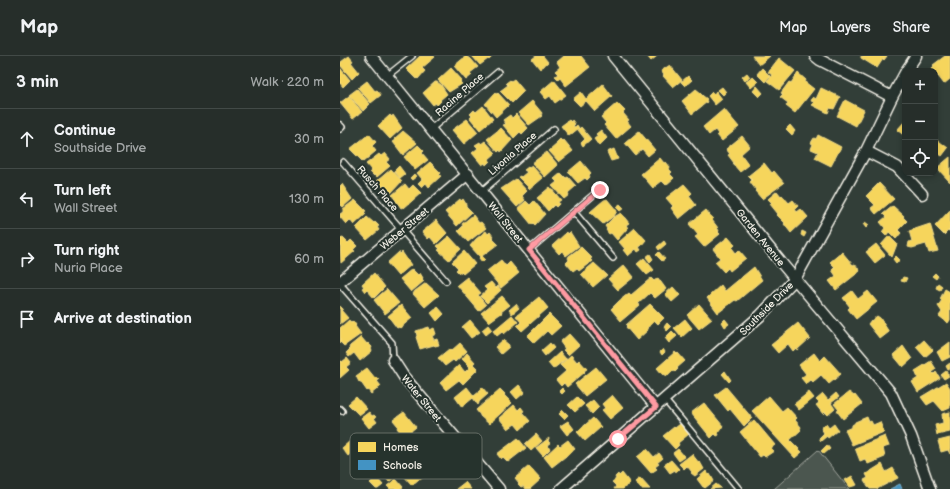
<!DOCTYPE html>
<html lang="en">
<head>
<meta charset="utf-8">
<style>
	:root { --surface:#262e2a; --page:#323a36; --text:#f1f3f6; --muted:#a4a8a8; --line:#424a47 }
	body { margin:0; font-family:"Balsamiq Sans",sans-serif; background:var(--page); color:var(--text) }
	.controls { position:absolute; right:12px; top:12px; display:grid; overflow:hidden; border-radius:8px; box-shadow:0 2px 6px #0003 }
	.controls button { width:36px; height:36px; display:grid; place-items:center; padding:0; border:0; border-bottom:1px solid var(--line); background:var(--surface); color:var(--text); font:20px sans-serif }
	.stop { position:absolute; width:12px; height:12px; margin:-9px; border:3px solid #ff9aa2; border-radius:50%; background:#fff }
	.stop.end { background:#ff9aa2; border-color:#fff; box-shadow:0 1px 4px #0008 }
	.list { margin:0; padding:0; list-style:none }
	h2 { display:flex; justify-content:space-between; align-items:center; height:52px; margin:0; padding:0 16px; font-size:17px }
	h2 small { font-size:13px; font-weight:400; color:var(--muted) }
	.list li { display:grid; grid-template-columns:26px 1fr auto; gap:12px; align-items:center; box-sizing:border-box; height:60px; padding:0 16px; border-top:1px solid var(--line) }
	.list b { display:block; font-size:15px; white-space:nowrap }
	.list p { margin:0; font-size:13px; white-space:nowrap; color:var(--muted) }
	.list em { font-size:13px; font-style:normal; color:var(--muted) }
	.icon { flex:none; width:22px; height:22px; fill:none; stroke:currentColor; stroke-width:2; stroke-linecap:round; stroke-linejoin:round }
	.map { position:relative; flex:none; width:610px; height:433px; overflow:hidden }
	header { display:flex; align-items:center; gap:24px; box-sizing:border-box; height:56px; padding:0 20px; background:var(--surface); border-bottom:1px solid var(--line) }
	header strong { font-size:19px }
	nav { display:flex; gap:22px; margin-inline-start:auto; font-size:14px }
	main { display:flex }
	aside { flex:1; background:var(--surface) }
	.map>svg:first-child { display:block }
	.green { fill:#4c564f; stroke:#a0a49c }
	.homes { fill:#f6d55c; stroke:#f5dd86 }
	.schools { fill:#4393c3; stroke:#78afce }
	.lines { fill:none; stroke-linecap:round; stroke-linejoin:round }
	.lane-casing { stroke:#f4f1e8; stroke-width:8 }
	.street-casing { stroke:#f4f1e8; stroke-width:13 }
	.lane { stroke:#26332d; stroke-width:5 }
	.street { stroke:#26332d; stroke-width:10 }
	.route { stroke:#ff9aa2; stroke-width:5 }
	.labels { text-anchor:middle; stroke-width:4; stroke-linejoin:round; paint-order:stroke }
	.street-label { font-size:10px; fill:#f4f1e8; stroke:#26332d }
	.key { fill:#26332d; stroke:#646c65; stroke-width:1 }
	.key-label { font-size:11px; fill:#f4f1e8 }
</style>
</head>
<body>
<header>
<strong>Map</strong>
<nav><a>Map</a><a>Layers</a><a>Share</a></nav>
</header>
<main>
<aside>
<h2>3 min<small>Walk · 220 m</small></h2>
<ul class="list">
<li><svg class="icon" aria-label="ahead" viewBox="0 0 24 24"><path d="M12 20V5M6 11l6-6 6 6"/></svg><div><b>Continue</b><p>Southside Drive</p></div><em>30 m</em></li>
<li><svg class="icon" aria-label="left" viewBox="0 0 24 24"><path d="M17 20v-9H6M10 6l-5 5 5 5"/></svg><div><b>Turn left</b><p>Wall Street</p></div><em>130 m</em></li>
<li><svg class="icon" aria-label="right" viewBox="0 0 24 24"><path d="M7 20v-9h11M14 6l5 5-5 5"/></svg><div><b>Turn right</b><p>Nuria Place</p></div><em>60 m</em></li>
<li><svg class="icon" aria-label="arrive" viewBox="0 0 24 24"><path d="M6 21V4h12l-3 4 3 4H6"/></svg><div><b>Arrive at destination</b></div></li>
</ul>
</aside>
<div class="map">
<svg width="610" height="433" viewBox="0 0 610 433">
	<rect width="100%" height="100%" fill="#323e38"/>
	<filter id="ink" filterUnits="userSpaceOnUse"><feTurbulence type="fractalNoise" baseFrequency=".025" numOctaves="2"/><feDisplacementMap in="SourceGraphic" scale="8" xChannelSelector="R" yChannelSelector="G"/><feConvolveMatrix kernelMatrix="1 2 1 2 8 2 1 2 1" color-interpolation-filters="sRGB"/></filter>
	<g filter="url(#ink)">
		<polygon class="green" points="478,394 509,433 434,433"/>
		<g class="homes">
			<polygon points="9,0 13,5 11,6 19,16 12,23 0,9 1,6"/>
			<polygon points="80,0 94,0 95,1 82,12 85,15 78,23 77,22 76,23 66,13"/>
			<polygon points="126,0 130,3 131,3 138,11 130,17 132,19 126,24 114,10"/>
			<polygon points="132,0 153,0 149,4 148,3 140,9"/>
			<polygon points="196,0 203,0 208,6 200,13 192,3"/>
			<polygon points="224,0 241,0 250,11 226,30 220,22 218,23 215,20 218,18 215,15 220,11 217,6"/>
			<polygon points="307,0 317,0 311,5"/>
			<polygon points="412,0 430,0 419,9"/>
			<polygon points="521,0 547,0 544,4 543,3 537,12 521,2"/>
			<polygon points="605,0 610,0 610,23 604,28 598,20 596,22 595,21 595,15 590,15 594,10 593,9"/>
			<polygon points="439,2 455,15 439,34 427,25 432,19 428,16"/>
			<polygon points="330,9 342,24 333,31 323,20 324,19 321,15"/>
			<polygon points="0,12 10,24 3,31 0,27"/>
			<polygon points="111,12 122,24 120,26 122,28 109,36 98,24"/>
			<polygon points="422,12 430,20 425,26 417,18"/>
			<polygon points="407,17 410,21 405,25 402,21"/>
			<polygon points="458,17 466,24 465,26 474,33 455,57 446,50 448,47 440,41 443,38 441,37 449,26 451,27"/>
			<polygon points="348,20 352,24 345,30 341,26"/>
			<polygon points="413,21 418,26 411,32 406,26"/>
			<polygon points="174,23 184,35 172,47 160,35 168,29 166,27 170,24 171,25"/>
			<polygon points="214,24 226,39 215,47 210,40 206,43 200,36"/>
			<polygon points="27,25 35,35 37,34 41,39 31,47 18,32"/>
			<polygon points="95,26 97,26 101,29 107,38 100,44 101,45 97,49 96,47 93,49 83,37"/>
			<polygon points="263,28 272,40 255,55 246,45 240,50 233,43 241,36 246,43"/>
			<polygon points="417,30 423,37 419,41 413,35"/>
			<polygon points="382,31 386,36 383,39 378,34"/>
			<polygon points="481,32 500,41 494,53 490,52 488,57 472,49 474,46 471,45 473,41 476,43"/>
			<polygon points="17,33 30,48 23,55 9,39"/>
			<polygon points="356,33 361,37 360,37 363,40 367,43 366,44 367,46 352,58 342,45"/>
			<polygon points="376,35 382,43 375,49 368,40 372,36 374,38"/>
			<polygon points="155,37 157,38 158,37 169,49 156,61 145,48"/>
			<polygon points="9,40 22,56 13,63 0,47"/>
			<polygon points="505,44 524,54 516,70 497,60"/>
			<polygon points="192,45 202,57 201,59 202,60 189,69 178,57"/>
			<polygon points="277,47 285,55 283,57 289,64 287,65 291,70 276,83 264,69 266,67 261,61"/>
			<polygon points="143,50 153,63 140,74 130,62 132,60 130,58 134,54 136,56"/>
			<polygon points="384,53 399,71 382,85 377,79 378,78 375,74 369,79 363,71"/>
			<polygon points="176,58 188,72 182,78 180,76 174,82 163,69 166,68 163,64 170,59 172,62"/>
			<polygon points="50,59 52,61 53,59 62,72 50,83 38,70"/>
			<polygon points="127,63 138,76 124,88 112,74"/>
			<polygon points="229,64 231,66 232,64 235,68 233,70 235,71 237,69 239,72 229,80 221,70"/>
			<polygon points="565,65 565,80 557,74"/>
			<polygon points="450,69 455,75 452,79 446,73"/>
			<polygon points="241,71 251,83 243,90 241,87 245,83 238,74"/>
			<polygon points="161,72 172,84 161,96 160,94 158,96 147,83"/>
			<polygon points="261,74 267,82 259,90 254,83 258,80 256,78"/>
			<polygon points="63,75 77,87 63,99 53,86 56,84 54,83"/>
			<polygon points="299,75 315,94 308,100 302,93 295,99 285,87"/>
			<polygon points="29,78 36,86 32,90 36,95 23,106 10,93"/>
			<polygon points="478,79 501,91 491,110 475,102 478,96 471,93 473,88 471,87 474,82 476,83"/>
			<polygon points="402,80 410,90 401,98 409,109 400,116 393,108 394,107 388,99 390,98 386,93"/>
			<polygon points="220,83 222,85 224,84 233,95 219,106 209,95 217,88 216,87"/>
			<polygon points="596,83 608,92 602,100 599,98 595,103 595,85"/>
			<polygon points="145,85 156,97 149,103 150,105 146,109 145,107 142,109 132,97 138,92 135,89 140,86 141,88"/>
			<polygon points="78,89 84,95 82,97 88,104 75,114 64,101"/>
			<polygon points="274,93 278,103 271,105 267,96"/>
			<polygon points="207,96 218,109 205,121 192,107"/>
			<polygon points="45,97 50,103 46,106 50,110 37,121 35,119 34,120 30,116 32,115 26,108 39,98 41,100"/>
			<polygon points="610,101 610,126 597,112"/>
			<polygon points="320,102 324,107 326,106 330,111 329,113 332,116 330,118 334,122 326,129 322,125 313,132 301,118"/>
			<polygon points="241,105 251,117 249,119 250,121 247,124 245,122 238,127 228,116"/>
			<polygon points="90,106 101,117 99,119 101,120 89,131 86,127 82,131 78,127 82,123 77,117"/>
			<polygon points="424,107 432,117 434,115 444,127 422,143 415,135 416,134 410,126 412,124 408,120"/>
			<polygon points="59,110 65,118 60,122 54,115"/>
			<polygon points="192,110 203,122 190,133 178,121 180,120 181,121 187,116 184,114 188,111 189,112"/>
			<polygon points="51,113 62,125 51,137 45,129 43,131 37,125"/>
			<polygon points="221,117 226,122 228,121 236,130 228,137 229,139 224,143 212,130 217,126 214,123"/>
			<polygon points="74,118 77,120 72,124 70,122"/>
			<polygon points="176,123 187,135 182,140 185,144 177,151 161,133"/>
			<polygon points="539,127 554,143 536,158 531,152 535,149 526,140"/>
			<polygon points="2,128 12,143 3,151 1,149 0,150 0,130"/>
			<polygon points="65,128 69,133 73,129 81,137 64,152 63,151 61,152 52,139"/>
			<polygon points="344,128 352,137 349,140 356,149 339,163 331,152 333,150 326,142"/>
			<polygon points="210,131 221,144 218,146 219,148 216,151 214,149 208,155 197,142"/>
			<polygon points="437,135 441,140 442,139 449,147 453,144 458,150 455,153 457,156 461,153 468,161 451,177 444,168 445,167 437,159 438,158 430,148 432,147 428,143"/>
			<polygon points="120,143 121,145 123,143 126,148 126,150 132,156 117,170 105,156"/>
			<polygon points="267,143 277,155 274,160 263,168 250,156 264,144"/>
			<polygon points="15,144 26,155 24,156 26,158 14,169 10,164 6,168 0,161 0,158 3,156 3,153"/>
			<polygon points="186,145 190,149 194,145 205,158 195,169 193,167 192,169 178,152"/>
			<polygon points="280,148 284,152 280,155 276,151"/>
			<polygon points="553,150 564,160 563,161 567,165 558,174 561,177 556,183 549,176 546,180 542,176 545,172 540,166 546,161 543,158"/>
			<polygon points="366,154 373,163 372,164 378,172 376,173 378,173 379,175 378,176 380,178 364,191 355,181 358,179 349,168"/>
			<polygon points="610,154 610,176 609,174 604,179 595,170"/>
			<polygon points="281,157 289,167 286,169 288,172 277,184 271,177 269,178 266,174 267,173 265,170 274,161"/>
			<polygon points="133,159 139,167 141,166 146,172 128,186 118,175 123,170 122,168"/>
			<polygon points="27,161 34,167 35,166 39,170 37,171 39,174 27,184 16,172"/>
			<polygon points="96,164 107,177 96,188 90,181 88,183 82,176"/>
			<polygon points="525,166 529,169 526,172 523,168"/>
			<polygon points="590,168 598,195 589,197 586,188 572,192 568,191 569,186 572,185 569,175"/>
			<polygon points="295,172 306,184 301,190 299,191 301,194 298,196 296,193 288,200 283,194 285,193 279,186"/>
			<polygon points="146,175 148,178 150,176 153,180 151,181 158,188 142,200 145,203 142,206 139,202 140,201 130,190 136,183"/>
			<polygon points="462,175 466,177 464,181 461,179"/>
			<polygon points="227,176 228,178 230,176 239,190 226,200 222,195 219,198 212,190"/>
			<polygon points="109,180 121,193 109,204 98,194 100,193 97,190"/>
			<polygon points="549,180 557,188 552,201 541,189"/>
			<polygon points="388,181 395,189 392,192 396,197 399,194 406,202 390,215 388,212 384,216 375,206 380,202 373,193"/>
			<polygon points="3,182 8,187 11,184 17,190 13,194 15,195 1,207 0,183"/>
			<polygon points="324,185 326,188 319,194 317,191"/>
			<polygon points="536,188 545,199 535,207 526,196"/>
			<polygon points="241,191 252,202 250,203 252,205 239,215 237,212 233,215 226,207 229,204 228,202 229,200"/>
			<polygon points="124,195 135,208 123,218 121,216 119,217 116,214 118,212 112,206"/>
			<polygon points="59,196 60,198 62,196 71,209 58,220 47,207"/>
			<polygon points="319,196 325,203 322,205 316,199"/>
			<polygon points="502,196 513,209 515,208 520,215 496,234 489,225 496,220 492,214 495,211 490,206"/>
			<polygon points="310,198 313,203 310,206 306,201"/>
			<polygon points="556,200 560,204 556,207 553,203"/>
			<polygon points="304,202 314,214 307,219 297,208"/>
			<polygon points="161,204 166,210 170,206 179,217 161,232 147,215"/>
			<polygon points="254,207 267,219 253,231 241,218"/>
			<polygon points="284,209 294,221 278,234 268,223"/>
			<polygon points="414,211 422,224 397,245 395,244 378,257 367,242 369,240 381,229 385,235"/>
			<polygon points="72,213 78,219 80,217 83,222 82,223 84,225 71,236 60,223"/>
			<polygon points="34,217 45,231 34,242 27,234 25,236 22,232 24,231 22,228"/>
			<polygon points="595,217 598,220 596,223 592,220"/>
			<polygon points="127,221 141,237 138,239 146,249 139,255 117,229"/>
			<polygon points="563,221 567,222 565,226 561,225"/>
			<polygon points="311,222 314,225 318,222 326,233 315,242 310,237 298,248 300,249 281,265 271,253 279,245 289,237 291,239"/>
			<polygon points="151,226 156,232 158,230 161,234 147,247 140,240 147,234 144,231"/>
			<polygon points="86,227 99,239 85,251 73,238 75,235"/>
			<polygon points="598,227 602,230 600,234 596,232"/>
			<polygon points="333,231 340,239 332,246 325,238"/>
			<polygon points="47,233 59,247 45,258 34,244"/>
			<polygon points="605,233 610,236 610,264 608,267 599,260 602,256 598,250 602,244 600,243"/>
			<polygon points="512,235 518,243 528,235 537,246 516,263 508,253 510,251 503,242"/>
			<polygon points="162,240 170,249 161,256 162,257 160,258 149,266 141,257"/>
			<polygon points="199,241 208,252 182,275 177,270 181,266 176,260"/>
			<polygon points="176,248 179,252 172,258 169,254"/>
			<polygon points="310,248 324,262 318,268 315,265 307,272 308,274 297,284 286,271 287,270 286,269"/>
			<polygon points="359,248 372,263 359,273 347,259"/>
			<polygon points="61,249 72,262 60,272 59,271 57,272 48,260"/>
			<polygon points="0,250 3,253 1,254 8,262 0,268"/>
			<polygon points="98,251 104,258 97,265 91,257"/>
			<polygon points="209,258 221,270 211,279 207,275 194,287 187,280"/>
			<polygon points="172,259 178,266 164,278 162,276 157,280 153,275"/>
			<polygon points="537,260 540,262 549,276 540,283 528,268 531,264 531,265"/>
			<polygon points="345,263 352,272 342,281 334,272"/>
			<polygon points="385,263 389,268 385,271 382,266"/>
			<polygon points="9,264 11,267 13,265 16,269 15,270 21,278 4,290 0,286 0,272"/>
			<polygon points="130,264 140,276 131,282 122,271"/>
			<polygon points="327,267 331,271 327,275 324,271"/>
			<polygon points="458,267 470,282 457,294 456,292 453,295 448,288 438,297 431,289"/>
			<polygon points="148,269 152,274 146,279 142,274"/>
			<polygon points="89,271 90,274 94,272 96,278 92,280 94,284 97,283 99,289 95,290 94,289 80,293 76,281 77,280 76,275"/>
			<polygon points="332,275 337,280 329,287 325,282"/>
			<polygon points="229,278 239,289 228,299 223,294 225,293 220,286"/>
			<polygon points="21,281 27,288 28,287 32,291 31,293 32,295 20,305 14,297 9,301 6,297 10,293 9,292 10,290"/>
			<polygon points="163,284 169,289 169,291 161,298 155,291"/>
			<polygon points="584,284 593,294 585,301 576,291"/>
			<polygon points="610,286 610,301 602,305 597,296"/>
			<polygon points="120,287 127,295 115,306 113,304 105,310 98,302 109,293 111,295"/>
			<polygon points="210,287 214,292 205,300 201,295"/>
			<polygon points="563,290 572,303 563,311 553,299"/>
			<polygon points="323,293 325,296 322,299 320,296"/>
			<polygon points="220,296 226,303 213,313 208,307"/>
			<polygon points="335,296 337,298 338,297 345,305 337,312 338,313 335,316 334,314 327,320 324,318 323,319 317,312"/>
			<polygon points="127,297 135,306 133,308 138,313 123,328 119,324 106,334 100,327 119,309 125,316 130,311 122,303"/>
			<polygon points="474,297 480,305 485,300 501,318 489,328 481,319 473,326 471,324 466,328 461,322 466,318 459,309"/>
			<polygon points="231,299 237,306 239,304 247,313 244,315 245,316 227,331 224,327 221,330 216,324 226,315 220,309"/>
			<polygon points="7,302 11,307 6,311 9,314 0,322 0,304 2,306"/>
			<polygon points="591,305 596,313 592,316 594,318 596,316 600,322 578,336 572,326 578,322 575,315"/>
			<polygon points="610,307 610,313 608,314 606,310"/>
			<polygon points="256,311 266,323 245,340 235,328"/>
			<polygon points="27,312 35,322 36,321 39,324 37,325 41,330 31,338 28,334 27,335 20,325 19,326 16,320"/>
			<polygon points="385,315 391,324 389,326 382,318"/>
			<polygon points="606,315 609,320 604,323 601,319"/>
			<polygon points="606,326 610,332 610,352 603,355 594,345 587,349 581,341"/>
			<polygon points="179,329 185,336 177,343 171,336"/>
			<polygon points="127,331 134,340 140,335 139,334 142,331 148,338 139,346 139,347 138,349 133,342 122,351 115,341"/>
			<polygon points="386,331 412,362 404,370 390,353 388,355 375,339"/>
			<polygon points="222,332 225,335 222,338 219,335"/>
			<polygon points="160,333 165,338 164,339 172,347 149,368 140,360 140,359 136,354"/>
			<polygon points="469,336 474,342 459,354 454,348"/>
			<polygon points="509,336 514,340 515,339 522,348 503,363 497,355 499,354 494,348"/>
			<polygon points="496,337 499,341 491,347 495,353 488,359 485,356 483,358 476,349 479,347 476,344 483,338 488,344"/>
			<polygon points="272,339 283,352 270,363 262,354 265,352 262,348"/>
			<polygon points="429,340 442,355 447,351 457,362 455,364 461,371 460,373 461,374 450,384 462,396 455,402 412,355"/>
			<polygon points="16,341 27,353 19,359 8,348"/>
			<polygon points="237,341 244,348 235,356 228,349"/>
			<polygon points="253,344 259,351 252,358 245,350"/>
			<polygon points="364,347 383,370 378,377 379,379 377,380 375,378 371,382 351,357"/>
			<polygon points="174,349 178,354 181,351 184,355 182,356 190,365 180,374 175,368 168,373 159,362"/>
			<polygon points="223,354 228,359 224,363 219,358"/>
			<polygon points="29,356 32,360 34,359 36,361 34,362 37,366 29,372 21,362"/>
			<polygon points="64,356 76,371 64,381 57,372 58,370 53,364"/>
			<polygon points="610,356 610,376 597,379 595,369 603,367 602,358"/>
			<polygon points="527,361 529,366 531,365 533,369 540,366 544,376 512,389 505,374 512,371 512,369 515,367 515,366"/>
			<polygon points="253,362 261,371 245,385 237,376"/>
			<polygon points="414,364 435,389 431,392 434,395 425,401 423,399 420,401 400,376"/>
			<polygon points="228,365 234,373 227,379 220,370"/>
			<polygon points="340,368 349,378 338,387 339,389 335,393 323,380 334,371 335,372"/>
			<polygon points="486,368 489,372 494,368 498,374 488,382 487,380 481,385 479,382 484,377 481,372"/>
			<polygon points="39,376 42,380 37,384 34,380"/>
			<polygon points="196,378 202,385 191,395 185,388"/>
			<polygon points="545,380 549,390 543,392 545,401 528,408 525,403 520,405 515,392"/>
			<polygon points="178,382 186,392 168,406 163,401 161,403 157,398"/>
			<polygon points="209,382 208,385 210,387 207,389 210,393 203,400 196,392"/>
			<polygon points="610,382 610,398 608,394 601,396 598,385"/>
			<polygon points="228,384 235,393 212,411 204,401 218,388 220,390"/>
			<polygon points="10,385 16,393 8,400 2,392"/>
			<polygon points="487,389 490,393 484,398 481,395"/>
			<polygon points="59,392 71,407 49,426 42,417 44,415 39,409"/>
			<polygon points="307,393 314,401 319,397 323,402 317,407 319,408 315,411 317,413 311,417 297,401"/>
			<polygon points="338,393 345,401 339,405 333,397"/>
			<polygon points="92,395 95,398 96,397 99,400 97,401 101,406 80,424 79,423 72,429 63,419"/>
			<polygon points="352,398 359,407 360,406 364,413 355,420 351,417 352,416 347,410 344,413 339,408"/>
			<polygon points="331,404 339,413 336,416 335,414 330,417 324,409"/>
			<polygon points="542,408 546,416 553,412 558,422 537,433 530,433 524,424 528,422 526,418"/>
			<polygon points="189,410 201,423 190,433 185,433 183,430 181,431 178,428 179,427 175,422"/>
			<polygon points="366,415 369,419 370,418 374,425 365,432 364,431 363,431 357,423"/>
			<polygon points="282,417 290,427 283,433 274,433 276,430 272,426 276,423 275,421 278,418 279,420"/>
			<polygon points="512,420 517,429 510,431 505,424"/>
			<polygon points="36,421 43,429 38,433 36,433 30,427"/>
			<polygon points="300,422 310,433 301,433 295,426"/>
			<polygon points="56,423 63,431 60,433 50,433 47,430"/>
			<polygon points="125,426 131,433 116,433"/>
			<polygon points="376,428 381,432 370,433"/>
		</g>
		<polygon class="schools" points="560,428 562,433 550,433"/>
		<g class="lines">
			<defs>
				<g id="lane">
					<polyline points="47,20 72,0"/>
					<polyline points="0,69 2,71 0,73"/>
					<polyline points="91,73 158,16"/>
					<polyline points="3,106 106,225"/>
					<polyline points="142,135 214,73"/>
					<polyline points="234,156 273,202"/>
					<polyline points="189,194 259,134"/>
					<polyline points="0,228 52,287 53,304"/>
					<polyline points="324,343 399,433"/>
					<polyline points="0,353 2,355"/>
				</g>
				<g id="street">
					<polyline points="31,0 316,351"/>
					<polyline points="273,0 444,210 551,337 571,380 590,433"/>
					<polyline points="475,0 480,4 552,41"/>
					<polyline points="566,15 576,0"/>
					<polyline points="526,95 557,111 582,138"/>
					<polyline points="0,226 128,118"/>
					<polyline points="53,304 64,321 159,433"/>
					<polyline points="221,433 420,260 455,223 526,95 552,41 565,17"/>
				</g>
			</defs>
			<use href="#lane" class="lane-casing"/>
			<use href="#street" class="street-casing"/>
			<use href="#lane" class="lane"/>
			<use href="#street" class="street"/>
		</g>
	</g>
	<g class="lines" filter="url(#ink)">
		<polyline class="route" points="260,134 189,194 316,351 278,383"/>
	</g>
	<g class="labels">
		<g class="street-label">
			<text transform="translate(119 38) rotate(-41)" y="4">Racine Place</text>
			<text transform="translate(172 97) rotate(-41)" y="4">Livonia Place</text>
			<text transform="translate(38 132) rotate(49)" y="4">Rusch Place</text>
			<text transform="translate(166 166) rotate(51)" y="4">Wall Street</text>
			<text transform="translate(64 172) rotate(-40)" y="4">Weber Street</text>
			<text transform="translate(421 181) rotate(51)" y="4">Garden Avenue</text>
			<text transform="translate(426 252) rotate(-45)" y="4">Southside Drive</text>
			<text transform="translate(82 342) rotate(51)" y="4">Water Street</text>
		</g>
	</g>
	<rect x="10" y="377" width="132" height="46" rx="6" class="key"/>
	<rect x="18" y="386" width="18" height="10" fill="#f6d55c"/>
	<rect x="18" y="404" width="18" height="10" fill="#4393c3"/>
	<g class="key-label">
		<text x="43" y="395">Homes</text>
		<text x="43" y="413">Schools</text>
	</g>
</svg>
<div class="controls">
<button>+</button>
<button>−</button>
<button><svg class="icon" aria-label="locate" viewBox="0 0 24 24"><circle cx="12" cy="12" r="6"/><path d="M12 2v4M12 18v4M2 12h4M18 12h4"/></svg></button>
</div>
<div class="stop" style="left:278px;top:383px"></div>
<div class="stop end" style="left:260px;top:134px"></div>
</div>
</main>
</body>
</html>
